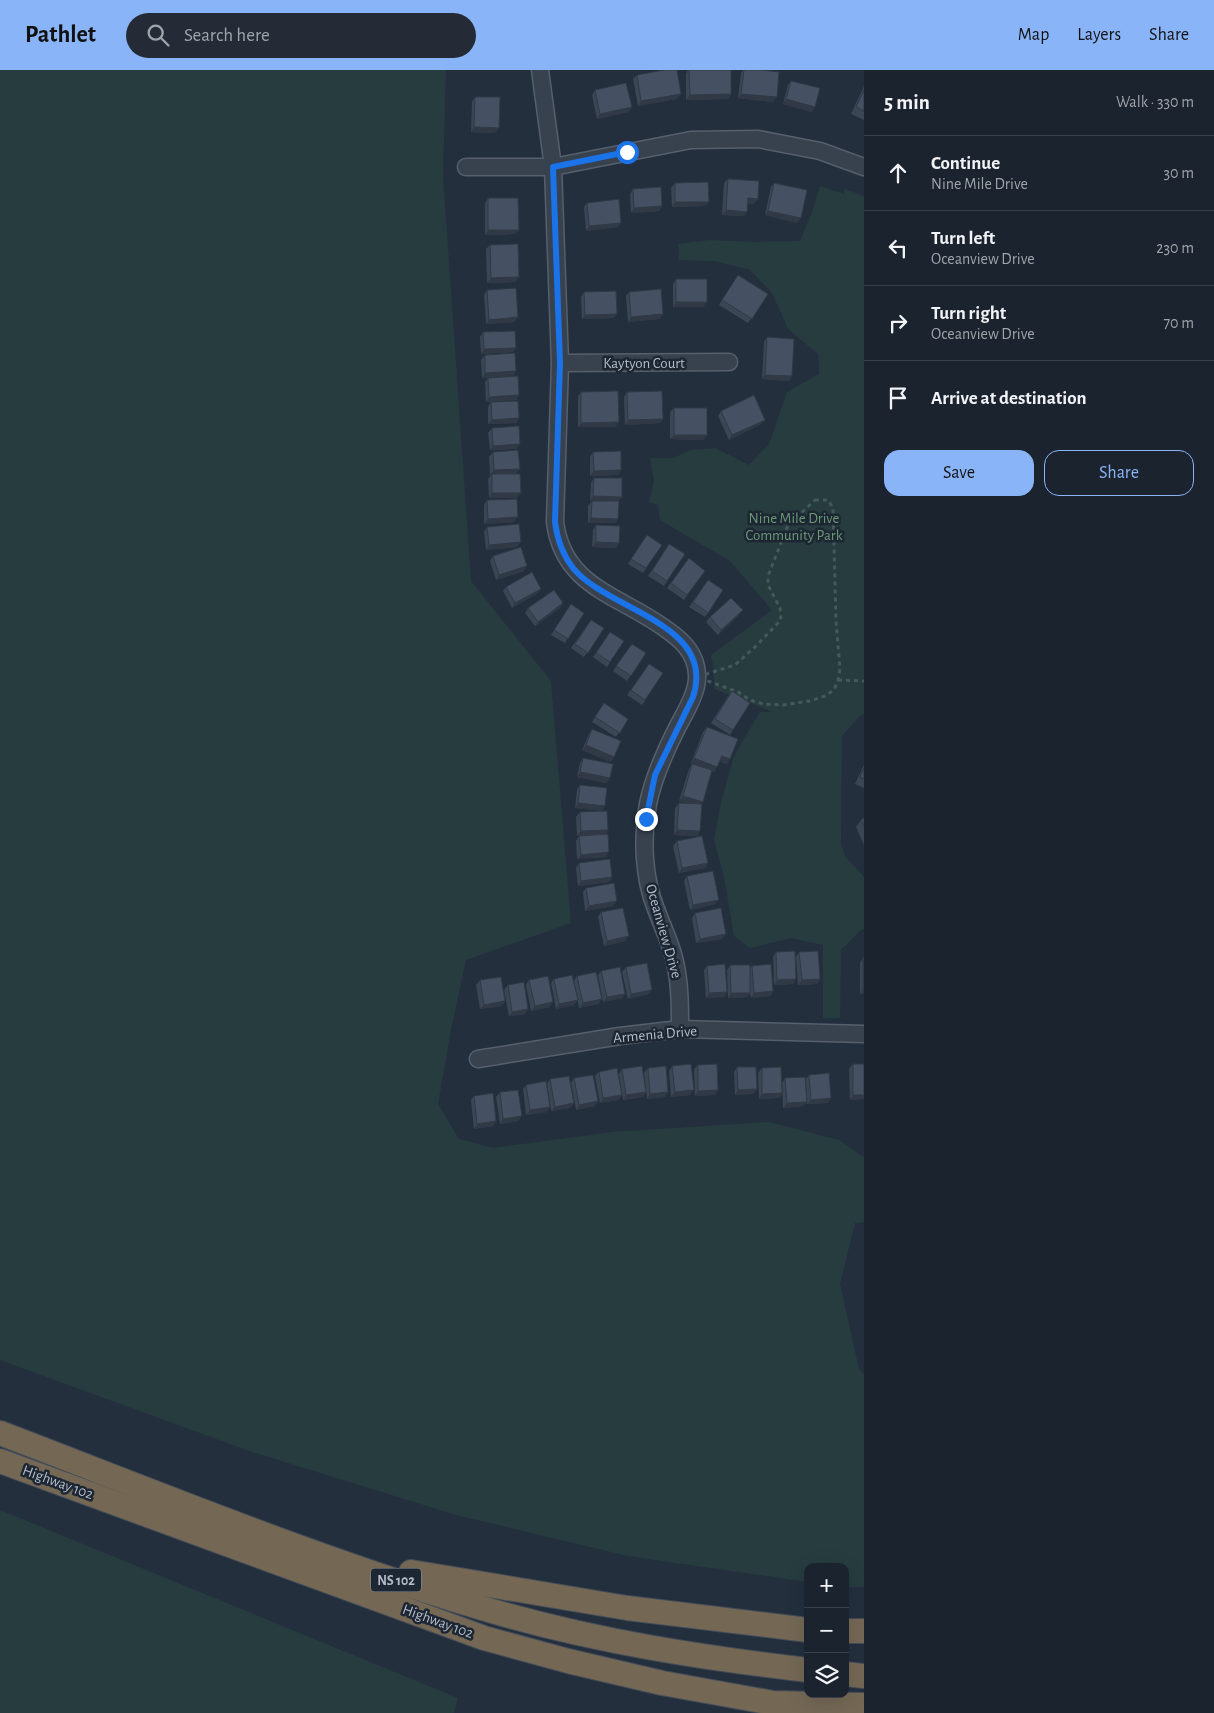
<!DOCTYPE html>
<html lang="en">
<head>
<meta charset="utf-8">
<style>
	:root { --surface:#1b232e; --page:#242b36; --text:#f1f3f6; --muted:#a0a4aa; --line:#39404a; --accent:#8ab4f8 }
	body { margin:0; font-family:"Alegreya Sans",sans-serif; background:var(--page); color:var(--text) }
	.controls { position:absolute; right:15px; bottom:15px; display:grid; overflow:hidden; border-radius:10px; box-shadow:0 5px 20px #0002 }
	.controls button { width:45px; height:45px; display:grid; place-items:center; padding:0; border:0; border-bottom:1px solid var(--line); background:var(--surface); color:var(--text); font:25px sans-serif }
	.stop { position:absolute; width:15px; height:15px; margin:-11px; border:4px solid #1a73e8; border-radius:50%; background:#fff }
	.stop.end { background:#1a73e8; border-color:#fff; box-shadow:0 1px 5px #0008 }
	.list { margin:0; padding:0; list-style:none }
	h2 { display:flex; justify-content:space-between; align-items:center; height:65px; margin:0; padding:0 20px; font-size:21px }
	h2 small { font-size:16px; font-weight:400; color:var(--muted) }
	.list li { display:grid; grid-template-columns:32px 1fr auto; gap:15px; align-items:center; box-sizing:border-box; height:75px; padding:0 20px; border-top:1px solid var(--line) }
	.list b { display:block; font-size:19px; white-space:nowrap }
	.list p { margin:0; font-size:16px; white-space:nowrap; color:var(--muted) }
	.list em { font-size:16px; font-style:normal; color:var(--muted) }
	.actions { display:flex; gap:10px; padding:15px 20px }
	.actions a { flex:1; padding:11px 0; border:1px solid var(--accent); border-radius:15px; text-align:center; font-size:18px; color:var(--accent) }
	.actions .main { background:var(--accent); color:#111 }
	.icon { flex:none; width:28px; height:28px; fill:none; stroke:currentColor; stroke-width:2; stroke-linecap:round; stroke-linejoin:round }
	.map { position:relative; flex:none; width:864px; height:1643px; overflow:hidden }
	header { display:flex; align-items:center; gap:30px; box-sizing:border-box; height:70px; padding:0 25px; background:var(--accent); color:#111 }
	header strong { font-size:24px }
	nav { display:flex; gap:28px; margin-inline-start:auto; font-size:18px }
	.search { width:350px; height:45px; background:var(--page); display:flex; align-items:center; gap:12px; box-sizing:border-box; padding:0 18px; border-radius:28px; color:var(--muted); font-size:19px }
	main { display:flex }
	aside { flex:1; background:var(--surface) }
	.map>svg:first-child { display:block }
	.green { fill:#263c3f }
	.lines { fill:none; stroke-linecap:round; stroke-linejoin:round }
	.minor-casing { stroke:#565f6c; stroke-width:19 }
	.highway-casing { stroke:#434c59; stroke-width:26 }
	.path { stroke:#44595c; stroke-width:3; stroke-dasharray:4 4; stroke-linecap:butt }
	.minor { stroke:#38414e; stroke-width:16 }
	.highway { stroke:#746855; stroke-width:24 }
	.wall { fill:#3b4654 }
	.shaded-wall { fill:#303945 }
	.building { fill:#455162; stroke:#303945 }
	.route { stroke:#1a73e8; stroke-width:6 }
	.labels { text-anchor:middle; stroke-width:5; stroke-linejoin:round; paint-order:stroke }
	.shield { fill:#1d2633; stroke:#878f9c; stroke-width:1 }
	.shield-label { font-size:14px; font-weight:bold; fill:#b4bcc9 }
	.street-label { font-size:15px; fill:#b4bcc9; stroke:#1d2633 }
	.park-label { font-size:15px; fill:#6b9a76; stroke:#1d2633 }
</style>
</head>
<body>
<header>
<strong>Pathlet</strong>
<div class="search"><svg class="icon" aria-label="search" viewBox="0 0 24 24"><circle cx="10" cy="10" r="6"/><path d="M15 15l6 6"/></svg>Search here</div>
<nav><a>Map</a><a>Layers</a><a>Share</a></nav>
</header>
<main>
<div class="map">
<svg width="864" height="1643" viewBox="0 0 864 1643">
	<rect width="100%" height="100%" fill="#242f3e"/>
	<g class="green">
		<polygon points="0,0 446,0 443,105 471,511 551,611 571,853 466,890 451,960 438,1034 459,1069 493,1078 612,1062 769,1052 839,1070 862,1086 864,1086 864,1152 855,1153 840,1214 859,1299 864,1304 864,1517 845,1517 845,1497 808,1497 808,1512 628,1486 456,1445 249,1381 0,1290"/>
		<polygon points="820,116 844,124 845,119 864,126 864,644 861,645 842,666 841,773 845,786 864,807 864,859 861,860 843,878 841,878 840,948 823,948 823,875 790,868 750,878 734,866 724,807 714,769 721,732 734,686 760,642 773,642 714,619 714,600 711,585 772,540 730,491 660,450 658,435 649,432 654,411 650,388 673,388 691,380 715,378 749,395 769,374 787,322 819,304 818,284 788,259 772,223 750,200 714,191 679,190 678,174 709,170 755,172 800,171 811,145"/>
		<polygon points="0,1440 458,1628 454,1643 0,1643"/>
	</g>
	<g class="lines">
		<defs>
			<g id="minor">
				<path d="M540,0L553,97L560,293L555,452C563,516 618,525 663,557C676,566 688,575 694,590C697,598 698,607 696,616C693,631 683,646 676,660C664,684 653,708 648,734C642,767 643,807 656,839C662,856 671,873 675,892C680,914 680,936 680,959"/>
				<polyline points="466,97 553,97 691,70 758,69 820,81 864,97"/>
				<polyline points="560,293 729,292"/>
				<polyline points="478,989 620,966 680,959 864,964"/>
			</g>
			<g id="highway">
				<path d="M0,1363C165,1426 329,1494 499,1543C600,1572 704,1588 808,1600"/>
				<polyline points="0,1391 484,1568 568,1591 662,1613 773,1633 864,1635"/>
				<polyline points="411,1502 627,1538 808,1560"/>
				<polyline points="845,1561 864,1561"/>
				<polyline points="845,1604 864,1606"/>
			</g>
		</defs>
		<use href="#minor" class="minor-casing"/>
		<use href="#highway" class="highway-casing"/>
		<g class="path">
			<polygon points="815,430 828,430 833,438 836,551 840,599 838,610 834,620 825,626 810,631 783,635 763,634 750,630 738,622 697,607 735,595 755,577 781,550 780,538 768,515 768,506 788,455"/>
			<polyline points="838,610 864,611"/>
		</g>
		<use href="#minor" class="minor"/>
		<use href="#highway" class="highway"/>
	</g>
	<g class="wall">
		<polygon points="688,0 731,0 731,24 728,29 686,30 686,4"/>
		<polygon points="743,0 762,0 777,27 773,32 738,28 741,3"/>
		<polygon points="637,5 677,29 638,36 633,9"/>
		<polygon points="791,11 812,42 783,34 788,15"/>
		<polygon points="864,16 864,50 851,44"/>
		<polygon points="595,20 632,37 628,42 597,49 592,25"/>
		<polygon points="475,27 495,63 471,62 472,32"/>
		<polygon points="728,109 754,134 748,133 747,142 744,146 722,145 724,113"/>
		<polygon points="675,113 705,136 672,137 671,118"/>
		<polygon points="774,113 797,153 765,145 771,117"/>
		<polygon points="633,119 662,136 659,141 631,143 630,124"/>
		<polygon points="488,128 519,160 515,164 485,165 485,133"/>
		<polygon points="587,133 618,157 586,161 584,137"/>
		<polygon points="490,175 519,207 515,212 487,213 486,179"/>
		<polygon points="738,205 768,224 748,253 719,235"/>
		<polygon points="676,209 703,237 673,237 673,214"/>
		<polygon points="487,220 515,252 486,254 484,225"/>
		<polygon points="584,222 614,248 582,249 581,227"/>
		<polygon points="629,222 663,244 659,249 628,252 626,226"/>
		<polygon points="483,262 513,282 481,284 480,267"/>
		<polygon points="767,267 792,306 789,311 762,309 764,272"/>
		<polygon points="485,285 516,301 513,306 482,308 481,290"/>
		<polygon points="488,308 519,325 516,330 486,332 485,312"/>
		<polygon points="581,322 615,357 578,357 578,326"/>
		<polygon points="627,322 663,349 660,353 625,355 624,327"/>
		<polygon points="491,332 519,348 516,353 488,354 488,337"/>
		<polygon points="674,338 707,365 703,370 670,369 670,342"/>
		<polygon points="721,341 765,350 761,354 729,370 718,346"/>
		<polygon points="492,358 520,374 516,379 490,380 488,363"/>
		<polygon points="493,382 520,399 516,403 517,428 489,428 488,409 491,405 490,405 489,387"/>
		<polygon points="593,382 621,400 618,405 590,406 590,387"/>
		<polygon points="594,408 622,427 618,431 618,449 615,453 588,453 588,436 592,431 610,431 590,431 591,413"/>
		<polygon points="487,430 514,452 484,454 484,435"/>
		<polygon points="596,455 619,473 616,478 592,477 593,460"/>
		<polygon points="487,457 517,477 486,480 484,462"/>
		<polygon points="647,465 662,475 643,503 628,494"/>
		<polygon points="669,474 685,484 664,516 648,506"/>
		<polygon points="493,486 524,501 496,510 490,491"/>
		<polygon points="689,488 705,501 684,530 667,518"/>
		<polygon points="708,510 723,520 705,547 689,537"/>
		<polygon points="506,517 538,523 512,538 503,521"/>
		<polygon points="571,534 584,543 565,573 551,565"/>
		<polygon points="528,538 560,538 535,556 525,543"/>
		<polygon points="739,545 718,565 706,552 710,547"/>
		<polygon points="591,550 604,558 584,587 571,578"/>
		<polygon points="610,562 624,571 607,597 593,587"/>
		<polygon points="632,574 646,583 627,611 613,601"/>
		<polygon points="649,594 663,603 642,635 627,625"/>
		<polygon points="728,626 733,660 730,665 711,653"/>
		<polygon points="604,633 628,649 616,667 592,652"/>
		<polygon points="707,657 730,689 726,694 720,691 714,702 712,701 701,735 700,761 697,766 674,765 675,738 679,733 688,733 679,731 689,699 692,694 697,696 691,693 703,662"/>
		<polygon points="592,659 611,692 582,680 589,664"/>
		<polygon points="583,688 610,708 606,713 577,707 580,693"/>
		<polygon points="864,695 864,718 855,714"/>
		<polygon points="580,715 602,741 575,738 577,720"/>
		<polygon points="580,742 608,760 605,765 606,787 577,789 576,771 579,766 602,765 577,766 576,747"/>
		<polygon points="864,748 864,775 856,757 861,750"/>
		<polygon points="677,771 708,793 705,798 679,803 673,776"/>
		<polygon points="579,793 612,807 609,812 578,816 576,798"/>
		<polygon points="687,806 715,834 690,840 684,811"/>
		<polygon points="586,818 613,836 585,841 583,822"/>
		<polygon points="601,842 625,871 604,876 598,847"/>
		<polygon points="695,843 722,869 696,873 692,848"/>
		<polygon points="776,882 796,909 793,914 774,915 773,887"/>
		<polygon points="799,882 820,909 817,914 798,915 796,887"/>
		<polygon points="863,888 864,888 864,924 860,924 860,893"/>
		<polygon points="730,895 750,898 752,896 773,921 770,926 751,928 750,923 747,927 728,928 727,900"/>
		<polygon points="707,896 727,922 724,927 706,928 704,900"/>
		<polygon points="626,897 649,924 628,929 622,902"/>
		<polygon points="601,901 625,924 622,928 603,932 598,905"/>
		<polygon points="577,906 602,929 598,934 579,938 574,911"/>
		<polygon points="554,909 574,935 556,939 551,913"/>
		<polygon points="480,910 505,931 502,936 480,939 476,915"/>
		<polygon points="529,910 550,937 531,941 526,915"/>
		<polygon points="508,915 528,939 525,944 509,946 504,920"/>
		<polygon points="853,994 864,1029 850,1030 849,999"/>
		<polygon points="698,995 718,1020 715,1025 695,1026 694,999"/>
		<polygon points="672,996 690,1025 671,1027 669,1001"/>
		<polygon points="737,997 757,1019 753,1024 735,1025 734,1002"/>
		<polygon points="648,998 668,1022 665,1027 647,1029 644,1003"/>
		<polygon points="762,998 782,1023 779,1028 759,1029 758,1003"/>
		<polygon points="622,999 646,1022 643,1027 623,1030 619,1004"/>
		<polygon points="599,1002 622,1025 618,1030 600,1033 595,1006"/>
		<polygon points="809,1005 831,1028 827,1033 807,1034 806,1009"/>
		<polygon points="574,1008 595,1036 576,1040 571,1013"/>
		<polygon points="785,1008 807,1032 803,1036 783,1038 782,1013"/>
		<polygon points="550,1009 574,1033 570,1038 551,1041 547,1014"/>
		<polygon points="526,1015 547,1042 526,1045 523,1019"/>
		<polygon points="500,1022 518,1051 500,1054 496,1027"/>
		<polygon points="474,1026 496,1051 493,1056 474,1059 471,1030"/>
	</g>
	<g class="shaded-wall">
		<polygon points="681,24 677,29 638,36 641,31"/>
		<polygon points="731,24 728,29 686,30 690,25"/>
		<polygon points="741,24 777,27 773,32 738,28"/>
		<polygon points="786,29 815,37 812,42 783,34"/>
		<polygon points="632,37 628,42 597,49 600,44"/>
		<polygon points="474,57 499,58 495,63 471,62"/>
		<polygon points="748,128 758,129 754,134 745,133"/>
		<polygon points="675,132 709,132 705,136 672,137"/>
		<polygon points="662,136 659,141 631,143 634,138"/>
		<polygon points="726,140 747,142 744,146 722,145"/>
		<polygon points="768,141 801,148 797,153 765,145"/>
		<polygon points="621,153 618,157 586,161 589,156"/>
		<polygon points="488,160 519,160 515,164 485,165"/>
		<polygon points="519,207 515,212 487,213 491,208"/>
		<polygon points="676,232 707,232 703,237 673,237"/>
		<polygon points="617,244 614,248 582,249 585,245"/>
		<polygon points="663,244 659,249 628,252 631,247"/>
		<polygon points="518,247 515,252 486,254 489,250"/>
		<polygon points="516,278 513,282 481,284 484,279"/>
		<polygon points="516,301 513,306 482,308 485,303"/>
		<polygon points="765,305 792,306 789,311 762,309"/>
		<polygon points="519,325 516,330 486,332 489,327"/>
		<polygon points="519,348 516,353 488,354 492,350"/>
		<polygon points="663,349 660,353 625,355 628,350"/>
		<polygon points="765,350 761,354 729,370 732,365"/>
		<polygon points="619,352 615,357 578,357 581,353"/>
		<polygon points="674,365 707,365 703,370 670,369"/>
		<polygon points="520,374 516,379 490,380 493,376"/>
		<polygon points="520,399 516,403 490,405 494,400"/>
		<polygon points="621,400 618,405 590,406 594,401"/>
		<polygon points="492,423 521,423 517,428 489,428"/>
		<polygon points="593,426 622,427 618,431 590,431"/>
		<polygon points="518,447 514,452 484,454 488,449"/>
		<polygon points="591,448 618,449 615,453 588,453"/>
		<polygon points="521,472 517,477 486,480 489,475"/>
		<polygon points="596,472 619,473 616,478 592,477"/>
		<polygon points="527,496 524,501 496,510 499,505"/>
		<polygon points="541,519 538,523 512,538 515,533"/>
		<polygon points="563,533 560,538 535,556 538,552"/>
		<polygon points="743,540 739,545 718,565 721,560"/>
		<polygon points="586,675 614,687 611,692 582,680"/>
		<polygon points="722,686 730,689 726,694 719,691"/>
		<polygon points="694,688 717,697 714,702 691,693"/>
		<polygon points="580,702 610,708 606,713 577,707"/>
		<polygon points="683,726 703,732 700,737 679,731"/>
		<polygon points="578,733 605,736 602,741 575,738"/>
		<polygon points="608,760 605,765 577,766 581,761"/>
		<polygon points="677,760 700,761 697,766 674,765"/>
		<polygon points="609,782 606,787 577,789 581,785"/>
		<polygon points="708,793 705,798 679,803 682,798"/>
		<polygon points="612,807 609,812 578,816 581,811"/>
		<polygon points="719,830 715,834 690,840 693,835"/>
		<polygon points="617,831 613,836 585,841 589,836"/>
		<polygon points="726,864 722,869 696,873 700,869"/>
		<polygon points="629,866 625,871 604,876 607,871"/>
		<polygon points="796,909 793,914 774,915 777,910"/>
		<polygon points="820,909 817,914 798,915 802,910"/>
		<polygon points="863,919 864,919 864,924 860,924"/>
		<polygon points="652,920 649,924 628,929 631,924"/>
		<polygon points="773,921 770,926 751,928 754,923"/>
		<polygon points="727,922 724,927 706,928 709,923"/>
		<polygon points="731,923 750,923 747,927 728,928"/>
		<polygon points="625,924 622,928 603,932 607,927"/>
		<polygon points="602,929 598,934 579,938 583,933"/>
		<polygon points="578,930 574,935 556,939 559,934"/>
		<polygon points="505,931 502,936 480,939 484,935"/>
		<polygon points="553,932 550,937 531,941 535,936"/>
		<polygon points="528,939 525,944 509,946 512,942"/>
		<polygon points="757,1019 753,1024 735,1025 738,1020"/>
		<polygon points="694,1020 690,1025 671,1027 675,1022"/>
		<polygon points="718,1020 715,1025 695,1026 698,1021"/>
		<polygon points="646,1022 643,1027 623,1030 626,1025"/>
		<polygon points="668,1022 665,1027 647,1029 650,1024"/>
		<polygon points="782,1023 779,1028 759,1029 762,1024"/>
		<polygon points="622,1025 618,1030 600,1033 603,1028"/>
		<polygon points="853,1025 864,1025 864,1029 850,1030"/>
		<polygon points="831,1028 827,1033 807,1034 811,1030"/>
		<polygon points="598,1031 595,1036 576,1040 579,1035"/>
		<polygon points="807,1032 803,1036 783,1038 787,1033"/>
		<polygon points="574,1033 570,1038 551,1041 555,1037"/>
		<polygon points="550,1037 547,1042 526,1045 530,1040"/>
		<polygon points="522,1046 518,1051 500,1054 503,1049"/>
		<polygon points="496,1051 493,1056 474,1059 477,1054"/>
	</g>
	<g class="building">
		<polygon points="664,0 677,0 681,24 641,31 637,5"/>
		<polygon points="689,0 731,0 731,24 690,25"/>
		<polygon points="744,0 762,0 779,2 777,27 741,24"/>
		<polygon points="791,11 820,18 815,37 786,29"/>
		<polygon points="626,13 632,37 600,44 595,20"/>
		<polygon points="864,20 864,41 856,37"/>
		<polygon points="475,27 500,27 499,58 474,57"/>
		<polygon points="728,109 759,111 758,129 748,128 747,142 726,140"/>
		<polygon points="708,112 709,132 675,132 675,113"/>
		<polygon points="774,113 807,120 801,148 768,141"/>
		<polygon points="661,117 662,136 634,138 633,119"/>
		<polygon points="488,128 518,128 519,160 488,160"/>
		<polygon points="619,129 621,153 589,156 587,133"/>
		<polygon points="518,174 519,207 491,208 490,175"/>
		<polygon points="738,205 768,224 752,249 722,230"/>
		<rect x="676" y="209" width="31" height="23"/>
		<polygon points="516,218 518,247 489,250 487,220"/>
		<polygon points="661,219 663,244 631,247 629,222"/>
		<polygon points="616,221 617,244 585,245 584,222"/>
		<polygon points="515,261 516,278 484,279 483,262"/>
		<polygon points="767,267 794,269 792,306 765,305"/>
		<polygon points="515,283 516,301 485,303 485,285"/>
		<polygon points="518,306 519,325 489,327 488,308"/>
		<polygon points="618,321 619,352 581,353 581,322"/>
		<polygon points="662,321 663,349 628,350 627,322"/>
		<polygon points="754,325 765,350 732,365 721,341"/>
		<polygon points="518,331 519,348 492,350 491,332"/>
		<rect x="674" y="338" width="33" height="27"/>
		<polygon points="519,356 520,374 493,376 492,358"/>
		<polygon points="518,380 520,399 494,400 493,382"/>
		<polygon points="621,381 621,400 594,401 593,382"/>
		<polygon points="492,404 520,404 521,423 492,423"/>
		<polygon points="594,408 622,408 622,427 593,426"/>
		<polygon points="517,429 518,447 488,449 487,430"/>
		<polygon points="592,431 619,431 618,449 591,448"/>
		<polygon points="519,454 521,472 489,475 487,457"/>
		<polygon points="596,455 620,456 619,473 596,472"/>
		<polygon points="647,465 662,475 646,498 631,489"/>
		<polygon points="669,474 685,484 667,511 652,501"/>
		<polygon points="521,477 527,496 499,505 493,486"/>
		<polygon points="689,488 705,501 687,525 671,513"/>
		<polygon points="532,502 541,519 515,533 506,517"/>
		<polygon points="708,510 723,520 708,543 693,532"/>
		<polygon points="554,520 563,533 538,552 528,538"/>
		<polygon points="731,528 743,540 721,560 710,547"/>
		<polygon points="571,534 584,543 568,569 554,560"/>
		<polygon points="591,550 604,558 588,583 575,574"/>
		<polygon points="610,562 624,571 610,592 596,583"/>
		<polygon points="632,574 646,583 631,606 616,596"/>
		<polygon points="649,594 663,603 645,630 631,620"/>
		<polygon points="732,621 750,633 733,660 715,649"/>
		<polygon points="604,633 628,649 620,663 595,647"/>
		<polygon points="707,657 738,669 730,689 722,686 717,697 694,688"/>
		<polygon points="592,659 621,671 614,687 586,675"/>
		<polygon points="583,688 613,694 610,708 580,702"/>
		<polygon points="692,694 712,700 703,732 683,726"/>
		<polygon points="864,698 864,709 860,707"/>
		<polygon points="580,715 607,718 605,736 578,733"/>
		<polygon points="679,733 702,734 700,761 677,760"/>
		<polygon points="607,741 608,760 581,761 580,742"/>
		<polygon points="864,748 864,756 861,750"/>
		<polygon points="608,764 609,782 581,785 579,766"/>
		<polygon points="702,766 708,793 682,798 677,771"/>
		<polygon points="610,789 612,807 581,811 579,793"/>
		<polygon points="713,801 719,830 693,835 687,806"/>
		<polygon points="614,813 617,831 589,836 586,818"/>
		<polygon points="623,838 629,866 607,871 601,842"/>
		<polygon points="721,838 726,864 700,869 695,843"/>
		<polygon points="795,881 796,909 777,910 776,882"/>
		<polygon points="818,881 820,909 802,910 799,882"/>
		<rect x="863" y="888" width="1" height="31"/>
		<polygon points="647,893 652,920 631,924 626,897"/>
		<polygon points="725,894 727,922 709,923 707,896"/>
		<polygon points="771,894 773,921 754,923 752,896"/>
		<polygon points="730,895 750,895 750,923 731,923"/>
		<polygon points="620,897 625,924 607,927 601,901"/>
		<polygon points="596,902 602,929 583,933 577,906"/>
		<polygon points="572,905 578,930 559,934 554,909"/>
		<polygon points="548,906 553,932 535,936 529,910"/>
		<polygon points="501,907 505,931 484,935 480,910"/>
		<polygon points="524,912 528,939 512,942 508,915"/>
		<polygon points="691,994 694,1020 675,1022 672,996"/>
		<polygon points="717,994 718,1020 698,1021 698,995"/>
		<rect x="853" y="994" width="11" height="31"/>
		<polygon points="642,996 646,1022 626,1025 622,999"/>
		<polygon points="666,996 668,1022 650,1024 648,998"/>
		<polygon points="737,997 756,997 757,1019 738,1020"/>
		<polygon points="781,997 782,1023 762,1024 762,998"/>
		<polygon points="617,998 622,1025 603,1028 599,1002"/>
		<polygon points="829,1003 831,1028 811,1030 809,1005"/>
		<polygon points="593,1005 598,1031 579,1035 574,1008"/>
		<polygon points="569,1006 574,1033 555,1037 550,1009"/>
		<polygon points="805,1007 807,1032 787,1033 785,1008"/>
		<polygon points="546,1011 550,1037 530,1040 526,1015"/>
		<polygon points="518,1020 522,1046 503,1049 500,1022"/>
		<polygon points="493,1023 496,1051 477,1054 474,1026"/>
	</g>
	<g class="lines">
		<path class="route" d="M627,82L553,97L560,293L555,452C557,468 562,484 573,498C608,541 717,553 693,627L655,705L646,749"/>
	</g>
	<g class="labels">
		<rect class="shield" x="371" y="1498.5" width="50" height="23" rx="4"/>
		<g class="shield-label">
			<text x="396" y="1515">NS 102</text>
		</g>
		<g class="street-label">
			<text x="644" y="298">Kaytyon Court</text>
			<text transform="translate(664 861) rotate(74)" y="5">Oceanview Drive</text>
			<text transform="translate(655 964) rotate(-5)" y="5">Armenia Drive</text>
			<text transform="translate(58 1412) rotate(20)" y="5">Highway 102</text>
			<text transform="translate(438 1551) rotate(20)" y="5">Highway 102</text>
		</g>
		<g class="park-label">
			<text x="794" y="453">Nine Mile Drive<tspan x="794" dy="17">Community Park</tspan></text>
		</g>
	</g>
</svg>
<div class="controls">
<button>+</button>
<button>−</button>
<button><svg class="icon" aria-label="layers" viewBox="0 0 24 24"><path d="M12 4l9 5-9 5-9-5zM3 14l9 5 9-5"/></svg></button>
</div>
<div class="stop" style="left:627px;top:82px"></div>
<div class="stop end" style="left:646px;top:749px"></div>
</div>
<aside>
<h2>5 min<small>Walk · 330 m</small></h2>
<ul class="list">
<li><svg class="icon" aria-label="ahead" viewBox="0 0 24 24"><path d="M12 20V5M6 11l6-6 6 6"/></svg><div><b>Continue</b><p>Nine Mile Drive</p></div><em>30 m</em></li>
<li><svg class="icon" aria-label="left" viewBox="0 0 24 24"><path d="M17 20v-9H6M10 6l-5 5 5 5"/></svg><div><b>Turn left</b><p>Oceanview Drive</p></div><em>230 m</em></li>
<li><svg class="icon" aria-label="right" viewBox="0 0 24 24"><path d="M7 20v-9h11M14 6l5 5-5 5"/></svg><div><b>Turn right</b><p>Oceanview Drive</p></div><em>70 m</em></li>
<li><svg class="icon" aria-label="arrive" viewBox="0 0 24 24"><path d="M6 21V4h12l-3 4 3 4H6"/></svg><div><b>Arrive at destination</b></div></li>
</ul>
<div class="actions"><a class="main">Save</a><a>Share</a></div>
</aside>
</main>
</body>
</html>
